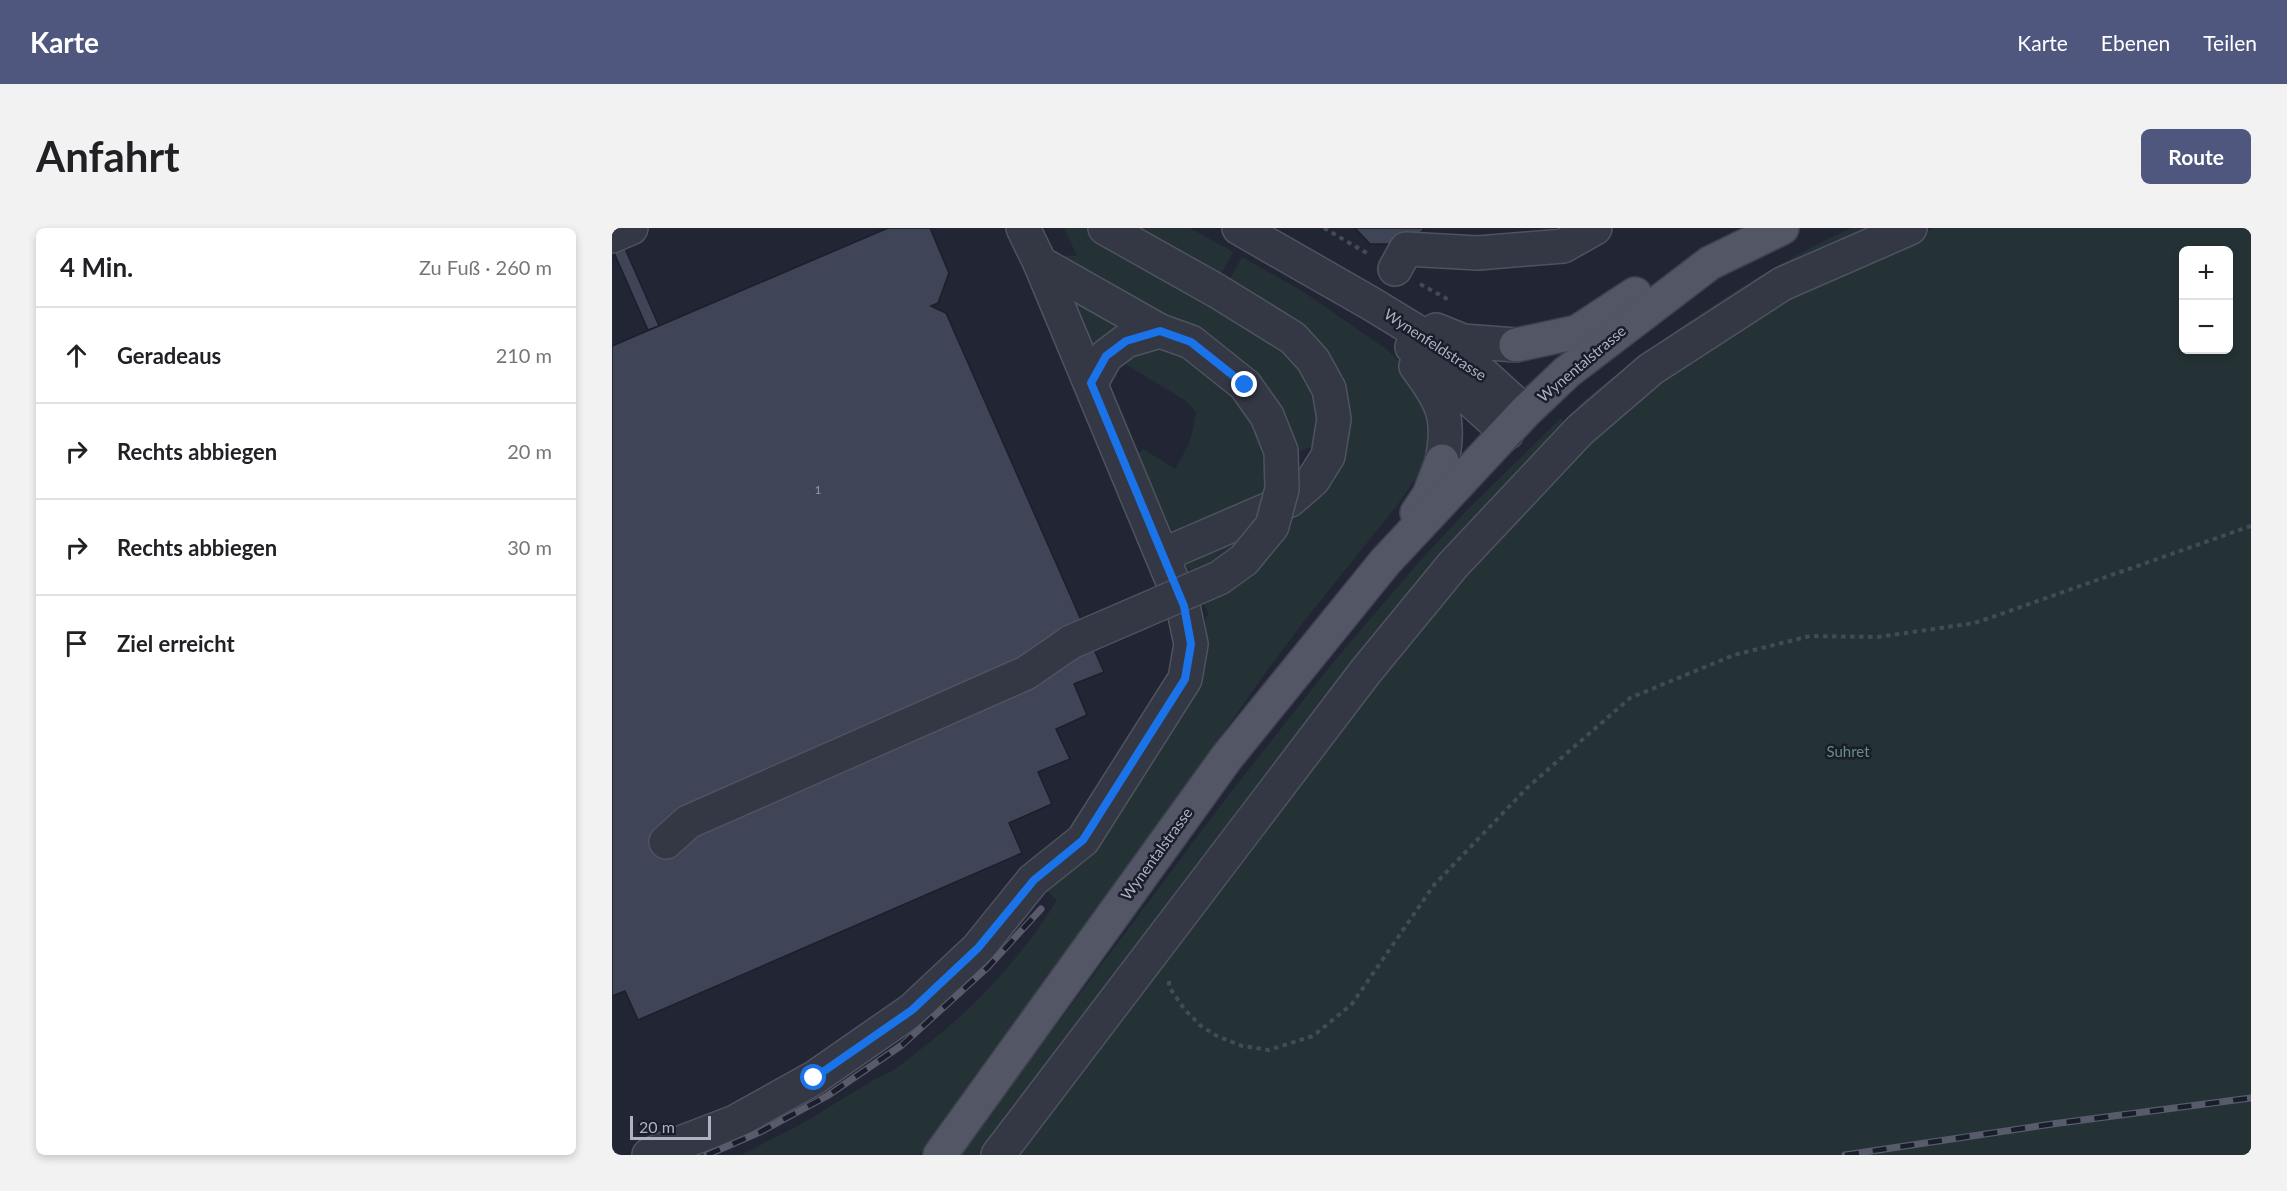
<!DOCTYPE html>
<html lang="de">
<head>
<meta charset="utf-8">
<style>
	:root { --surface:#fff; --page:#f2f2f2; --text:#202124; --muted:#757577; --line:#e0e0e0; --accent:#4f577f }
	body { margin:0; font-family:Lato,sans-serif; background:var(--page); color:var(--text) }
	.controls { position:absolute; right:18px; top:18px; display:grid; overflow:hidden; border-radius:9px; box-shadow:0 3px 9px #0003 }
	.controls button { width:54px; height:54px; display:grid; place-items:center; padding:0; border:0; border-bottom:2px solid var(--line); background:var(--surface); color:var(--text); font:30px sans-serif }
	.scale { position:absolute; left:18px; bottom:15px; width:81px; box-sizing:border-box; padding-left:6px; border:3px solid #aeb2c2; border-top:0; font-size:16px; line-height:21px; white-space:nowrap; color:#aeb2c2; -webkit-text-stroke:4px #1a1d2a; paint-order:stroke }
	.stop { position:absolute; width:18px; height:18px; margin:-14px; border:4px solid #1a73e8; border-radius:50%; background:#fff }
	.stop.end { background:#1a73e8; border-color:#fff; box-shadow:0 2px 6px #0008 }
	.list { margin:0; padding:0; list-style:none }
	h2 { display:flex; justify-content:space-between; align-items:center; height:78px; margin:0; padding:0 24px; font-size:26px }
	h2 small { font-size:20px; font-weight:400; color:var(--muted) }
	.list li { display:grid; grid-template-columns:39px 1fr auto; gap:18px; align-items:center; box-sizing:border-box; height:96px; padding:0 24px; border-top:2px solid var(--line) }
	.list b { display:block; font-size:22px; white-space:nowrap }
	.list em { font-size:20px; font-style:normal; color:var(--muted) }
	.icon { flex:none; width:33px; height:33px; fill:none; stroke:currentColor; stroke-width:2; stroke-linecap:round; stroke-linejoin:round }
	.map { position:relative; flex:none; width:1639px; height:927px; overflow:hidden; border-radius:9px }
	header { display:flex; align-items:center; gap:36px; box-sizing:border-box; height:84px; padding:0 30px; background:var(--accent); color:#fff }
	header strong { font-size:28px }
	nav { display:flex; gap:33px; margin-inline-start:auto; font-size:21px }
	.intro { display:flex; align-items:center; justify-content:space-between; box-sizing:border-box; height:144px; padding:0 36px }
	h1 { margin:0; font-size:42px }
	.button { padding:15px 27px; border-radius:9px; background:var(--accent); color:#fff; font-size:21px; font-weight:700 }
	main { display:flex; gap:36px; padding:0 36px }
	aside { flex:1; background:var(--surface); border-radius:9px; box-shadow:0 3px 9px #0003 }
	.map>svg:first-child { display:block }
	.green { fill:#243236; fill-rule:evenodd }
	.building { fill:#3f4557; stroke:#1c1f2c; stroke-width:1.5 }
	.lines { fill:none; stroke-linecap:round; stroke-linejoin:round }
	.minor-casing { stroke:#4f5260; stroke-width:36 }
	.major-casing { stroke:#3e414f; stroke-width:36 }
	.path { stroke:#404d53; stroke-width:4; stroke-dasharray:4.5 4.5; stroke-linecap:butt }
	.minor { stroke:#343845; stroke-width:33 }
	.major { stroke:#525665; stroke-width:33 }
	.rail-casing { stroke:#575b6c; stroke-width:7 }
	.rail { stroke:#1a1d2a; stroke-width:4.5; stroke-dasharray:14; stroke-linecap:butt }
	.minor-bridge-casing { stroke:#4f5260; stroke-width:36; stroke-linecap:butt }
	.minor-bridge { stroke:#343845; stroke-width:33 }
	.route { stroke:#1a73e8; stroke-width:8 }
	.labels { text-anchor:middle; stroke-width:5; stroke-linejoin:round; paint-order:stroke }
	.number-label { font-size:12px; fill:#9297a7 }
	.street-label { font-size:15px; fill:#aeb2c2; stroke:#1a1d2a }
	.park-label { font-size:15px; fill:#68907a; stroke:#1a1d2a }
</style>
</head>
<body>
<header>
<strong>Karte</strong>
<nav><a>Karte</a><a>Ebenen</a><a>Teilen</a></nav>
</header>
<div class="intro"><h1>Anfahrt</h1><a class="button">Route</a></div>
<main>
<aside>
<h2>4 Min.<small>Zu Fuß · 260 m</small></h2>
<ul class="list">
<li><svg class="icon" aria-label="ahead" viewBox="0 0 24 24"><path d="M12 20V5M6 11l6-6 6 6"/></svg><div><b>Geradeaus</b></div><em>210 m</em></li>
<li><svg class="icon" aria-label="right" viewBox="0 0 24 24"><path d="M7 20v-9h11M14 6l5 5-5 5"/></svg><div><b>Rechts abbiegen</b></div><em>20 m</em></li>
<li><svg class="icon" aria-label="right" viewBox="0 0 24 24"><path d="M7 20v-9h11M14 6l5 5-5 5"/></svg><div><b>Rechts abbiegen</b></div><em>30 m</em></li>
<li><svg class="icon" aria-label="arrive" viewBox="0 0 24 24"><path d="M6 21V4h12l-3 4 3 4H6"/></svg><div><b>Ziel erreicht</b></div></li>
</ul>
</aside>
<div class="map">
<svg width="1639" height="927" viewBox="0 0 1639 927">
	<rect width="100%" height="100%" fill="#212534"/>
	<g class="green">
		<polygon points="452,0 475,0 657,105 706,162 706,217 684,224 681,212 445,27 465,28"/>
		<polygon points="514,0 578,0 621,24 606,52"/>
		<path d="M1239,0H1267L970,183L965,178C1050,109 1139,46 1239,0Z"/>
		<path d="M1323,0H1639V927H394L810,389L1014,176L1134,90L1239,32ZM1572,22H1616V122H1572Z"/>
		<path d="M630,29L692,64L774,121L795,140L821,185L814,235L787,275L693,392L654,444L470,707L307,927H129L191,895L263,851C280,845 295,832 309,821C364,779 409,730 445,672L434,662L589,448L595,427L593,390L597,387L589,370L681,284L737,188L732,156L719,131L615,57Z"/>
		<polygon points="458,70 516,92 484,128"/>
		<path d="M533,119L559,120L624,163L656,224V269L563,309L525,227L531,221L563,241C576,220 581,208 584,184L574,173L510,134Z"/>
		<polygon points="949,190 953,196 378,927 347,927 615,569 723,432 806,335 857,280"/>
		<polygon points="639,306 581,350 571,329"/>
	</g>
	<g class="building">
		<polygon points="4,0 47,98 36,102 0,20"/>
		<polygon points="276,0 318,0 337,45 326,75 319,78 334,85 492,444 462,456 475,487 444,501 458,531 426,544 440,576 397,595 410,625 26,792 13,763 0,768 0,118"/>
		<polygon points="743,0 813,0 798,16 758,16"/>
	</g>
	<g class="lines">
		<defs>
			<g id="minor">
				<polyline points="493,0 605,63 681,110 701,132 717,161 722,191 716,228 701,252 678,272 567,320"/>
				<polyline points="627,0 758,75 863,139 913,184"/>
				<polyline points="0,8 19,0"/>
				<polyline points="428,35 548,103"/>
				<polyline points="783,41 794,21 866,25 951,18 983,0"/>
				<polyline points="824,102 851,113 904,117"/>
				<polyline points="800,119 895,205"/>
				<path d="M804,138C830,173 839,189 830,233"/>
				<polyline points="479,155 494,128 514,113 548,103 579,114 633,157"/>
				<polyline points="54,614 76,594 414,445 459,414"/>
				<polyline points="37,927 123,894 202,850 300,782 366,720 421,652 471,612 573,451 579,416 571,378 428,35 411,0"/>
				<polyline points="386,927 754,443 841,337 968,202 1039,141 1170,56 1298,0"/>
			</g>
			<g id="major">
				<polyline points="904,117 965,104 1023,66"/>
				<polyline points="805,285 817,267 830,233"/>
				<polyline points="328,927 615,529 773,334 913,184 955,144 1098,35 1170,0"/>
			</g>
		</defs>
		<use href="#minor" class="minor-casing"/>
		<use href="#major" class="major-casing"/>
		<g class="path">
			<polyline points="712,0 758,27"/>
			<polyline points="808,56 839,73"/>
			<polyline points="557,753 557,759 573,782 589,798 605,808 630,818 657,822 701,808 740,776 822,657 916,559 1018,470 1122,427 1198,408 1266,409 1363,395 1639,298"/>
		</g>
		<use href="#minor" class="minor"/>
		<use href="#major" class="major"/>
		<defs>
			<g id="rail">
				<polyline points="95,927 148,904 215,868 290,817 376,739 429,681"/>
				<polyline points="1233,927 1440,896 1639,870"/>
			</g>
		</defs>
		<use href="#rail" class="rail-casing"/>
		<use href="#rail" class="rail"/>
		<defs>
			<polyline id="minor-bridge" points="459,414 607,350 632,332 660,298 670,261 669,223 655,188 633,157"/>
		</defs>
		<use href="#minor-bridge" class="minor-bridge-casing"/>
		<use href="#minor-bridge" class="minor-bridge"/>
	</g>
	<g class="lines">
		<polyline class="route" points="202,850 300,782 366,720 422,652 471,612 573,451 579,416 572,378 479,155 494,128 514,113 548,103 579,114 633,157"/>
	</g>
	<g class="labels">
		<g class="number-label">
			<text x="206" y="266">1</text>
		</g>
		<g class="street-label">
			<text transform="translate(823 117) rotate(33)" y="5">Wynenfeldstrasse</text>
			<text transform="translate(970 136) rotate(-40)" y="5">Wynentalstrasse</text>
			<text transform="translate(545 626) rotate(-54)" y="5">Wynentalstrasse</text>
		</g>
		<g class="park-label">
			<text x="1236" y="529">Suhret</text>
		</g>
	</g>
</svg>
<div class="controls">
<button>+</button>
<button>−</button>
</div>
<div class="scale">20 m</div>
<div class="stop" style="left:202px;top:850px"></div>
<div class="stop end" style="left:633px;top:157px"></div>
</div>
</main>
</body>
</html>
